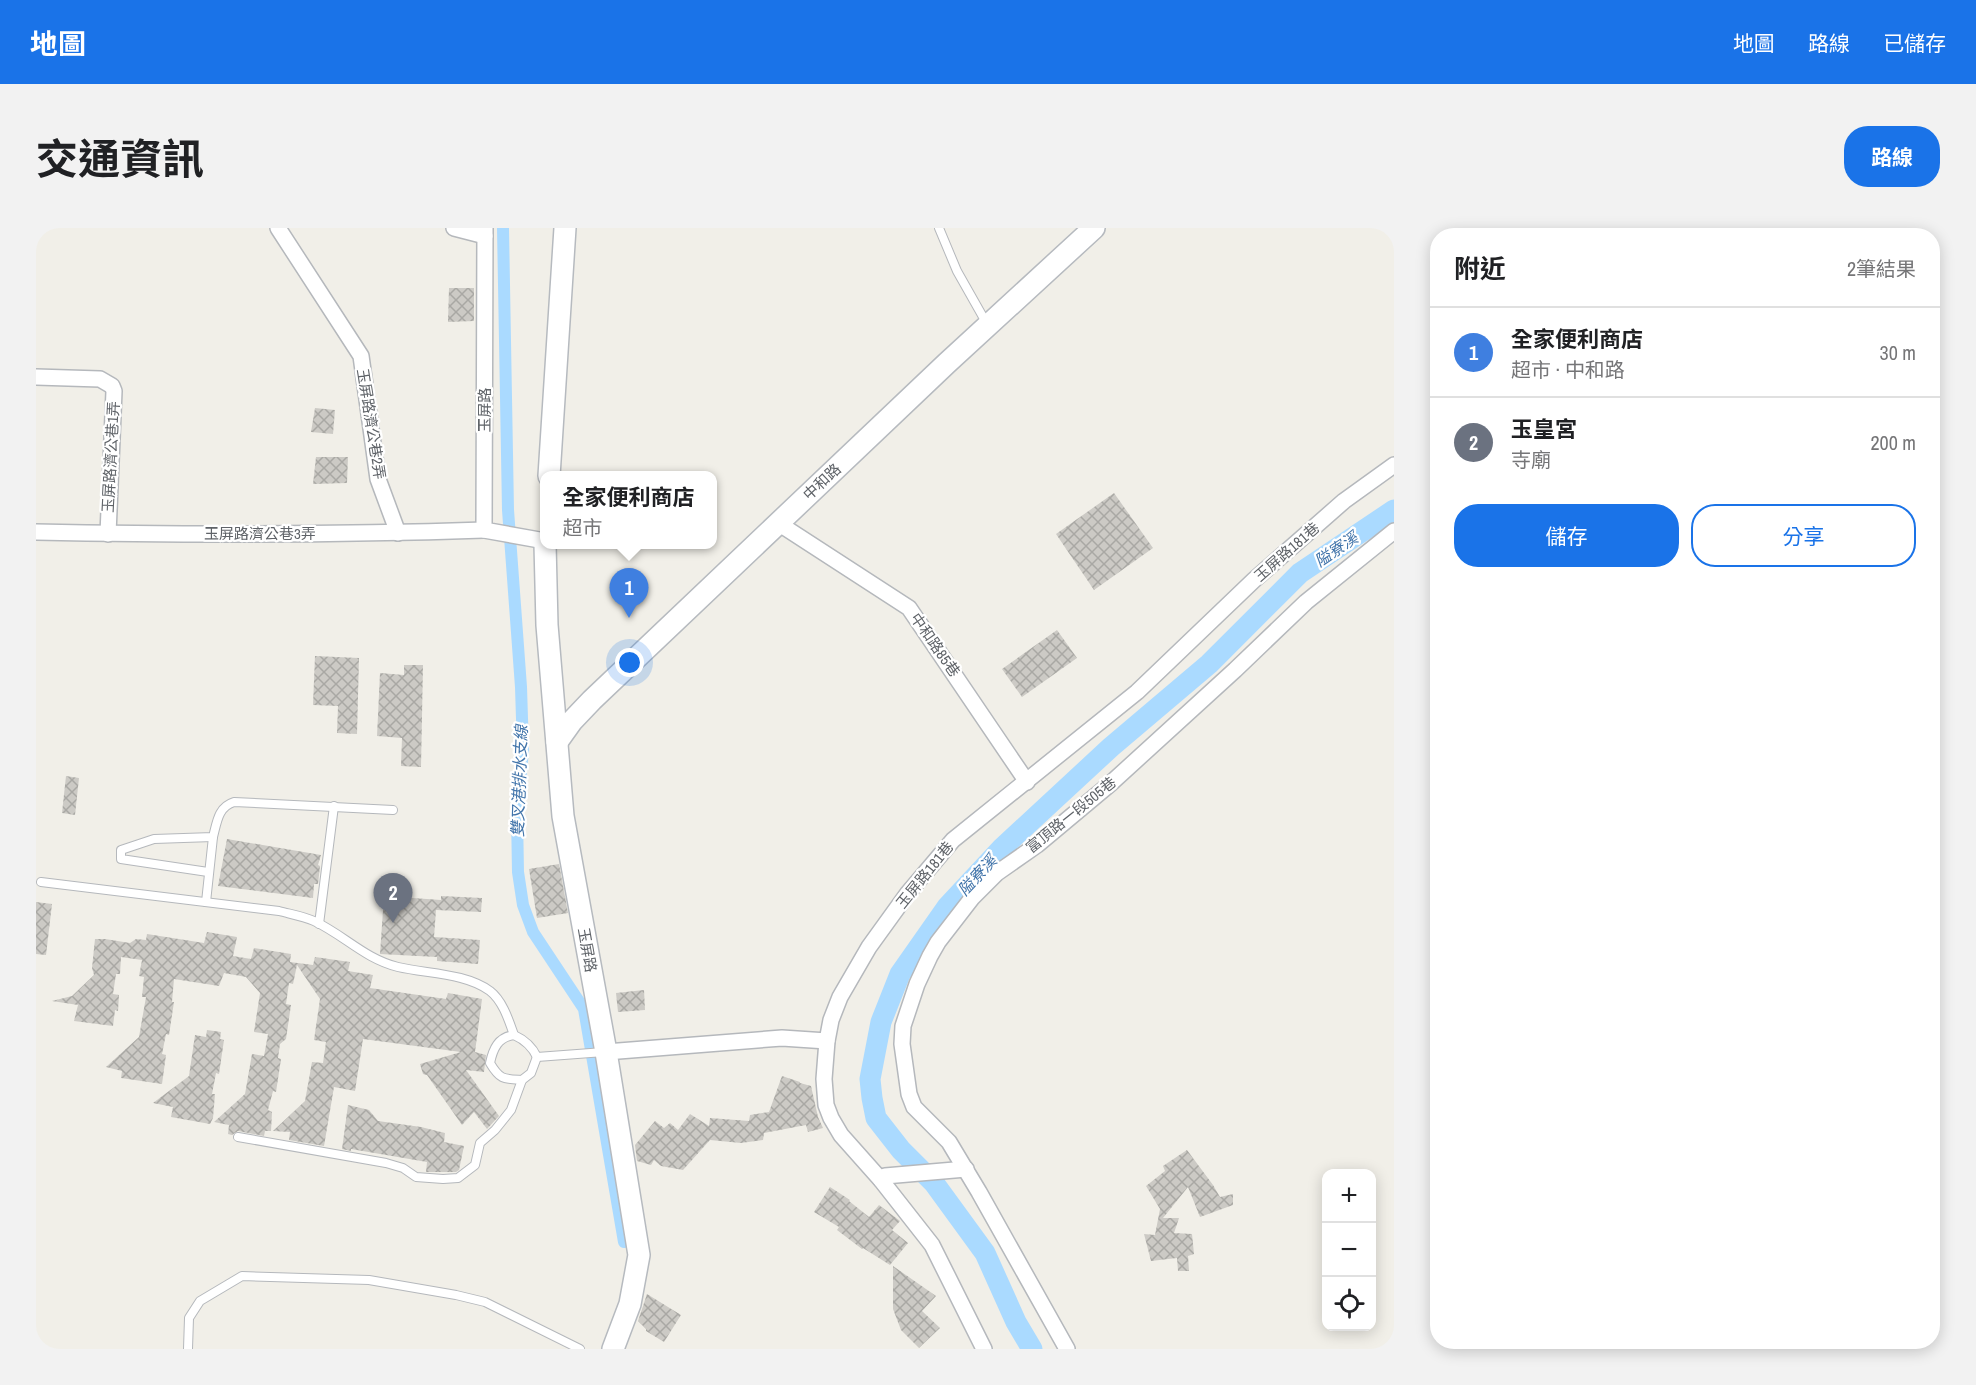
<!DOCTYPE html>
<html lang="zh-TW">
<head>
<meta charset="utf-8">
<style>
	:root { --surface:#fff; --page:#f2f2f2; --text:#202124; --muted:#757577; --line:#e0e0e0; --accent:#1a73e8 }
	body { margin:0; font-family:"Archivo Narrow","Noto Sans TC",sans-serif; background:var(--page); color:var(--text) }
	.controls { position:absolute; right:18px; bottom:18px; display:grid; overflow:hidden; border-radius:12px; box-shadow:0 3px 15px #0003 }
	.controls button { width:54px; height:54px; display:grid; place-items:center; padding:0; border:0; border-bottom:2px solid var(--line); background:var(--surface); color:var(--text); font:30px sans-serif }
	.you { position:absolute; left:594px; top:435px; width:21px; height:21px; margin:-15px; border:4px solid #fff; border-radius:50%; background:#1a73e8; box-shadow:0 0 0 9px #1a73e833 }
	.badge { display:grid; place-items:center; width:39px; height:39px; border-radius:50%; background:var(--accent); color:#fff; font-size:20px; font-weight:700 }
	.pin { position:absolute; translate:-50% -50px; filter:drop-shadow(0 2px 3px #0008) }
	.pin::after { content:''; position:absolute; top:32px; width:21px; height:18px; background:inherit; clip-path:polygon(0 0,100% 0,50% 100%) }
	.popup { position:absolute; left:504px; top:243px; width:177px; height:78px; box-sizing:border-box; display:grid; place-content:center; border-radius:12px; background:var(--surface); filter:drop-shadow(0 2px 4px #0005); font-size:20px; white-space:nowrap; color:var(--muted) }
	.popup b { font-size:22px; color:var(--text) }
	.popup::after { content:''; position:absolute; left:50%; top:100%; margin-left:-12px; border:12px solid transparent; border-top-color:var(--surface) }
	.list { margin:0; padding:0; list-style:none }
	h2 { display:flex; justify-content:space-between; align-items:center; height:78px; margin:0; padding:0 24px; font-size:26px }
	h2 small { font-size:20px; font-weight:400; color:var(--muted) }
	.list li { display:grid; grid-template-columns:39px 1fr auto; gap:18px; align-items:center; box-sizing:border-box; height:90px; padding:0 24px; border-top:2px solid var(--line) }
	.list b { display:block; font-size:22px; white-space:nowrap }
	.list p { margin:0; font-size:20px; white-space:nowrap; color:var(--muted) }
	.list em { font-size:20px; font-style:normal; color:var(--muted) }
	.actions { display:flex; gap:12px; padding:18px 24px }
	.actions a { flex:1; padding:14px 0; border:2px solid var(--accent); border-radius:24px; text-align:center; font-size:21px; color:var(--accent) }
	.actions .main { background:var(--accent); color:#fff }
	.icon { flex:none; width:33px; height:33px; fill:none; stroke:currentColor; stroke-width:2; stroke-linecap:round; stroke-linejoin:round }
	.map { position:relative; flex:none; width:1358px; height:1121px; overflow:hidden; border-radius:24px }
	header { display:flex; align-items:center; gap:36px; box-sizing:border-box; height:84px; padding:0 30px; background:var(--accent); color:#fff }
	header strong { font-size:28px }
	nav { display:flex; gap:33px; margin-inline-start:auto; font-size:21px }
	.intro { display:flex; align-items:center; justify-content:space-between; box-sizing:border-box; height:144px; padding:0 36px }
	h1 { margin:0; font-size:42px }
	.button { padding:15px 27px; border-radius:24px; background:var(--accent); color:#fff; font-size:21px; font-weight:700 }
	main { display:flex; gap:36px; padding:0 36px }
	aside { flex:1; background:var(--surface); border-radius:24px; box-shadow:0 3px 15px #0003 }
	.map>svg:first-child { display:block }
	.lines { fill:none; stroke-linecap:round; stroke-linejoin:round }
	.canal { stroke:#aadaff; stroke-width:12 }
	.river { stroke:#aadaff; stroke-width:21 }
	.building { fill:url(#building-cross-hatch) }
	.lane-casing { stroke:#b5b8bc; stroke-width:10 }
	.street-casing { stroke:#b5b8bc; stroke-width:18 }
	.secondary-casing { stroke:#b6babf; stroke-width:24 }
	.lane { stroke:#fff; stroke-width:8 }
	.street { stroke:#fff; stroke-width:15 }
	.secondary { stroke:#fff; stroke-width:21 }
	.labels { text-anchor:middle; stroke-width:4.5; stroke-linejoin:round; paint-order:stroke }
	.street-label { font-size:15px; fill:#5f6368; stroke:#fff }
	.water-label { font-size:16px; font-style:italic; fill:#4174aa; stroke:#fff }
</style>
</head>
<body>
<header>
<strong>地圖</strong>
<nav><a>地圖</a><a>路線</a><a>已儲存</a></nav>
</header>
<div class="intro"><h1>交通資訊</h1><a class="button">路線</a></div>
<main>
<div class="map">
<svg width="1358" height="1121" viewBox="0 0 1358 1121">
	<defs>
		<pattern id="building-cross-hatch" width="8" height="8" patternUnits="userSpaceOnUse" patternTransform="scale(1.5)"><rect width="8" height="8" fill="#cccac5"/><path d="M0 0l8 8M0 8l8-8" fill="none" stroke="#a9a8a4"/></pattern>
	</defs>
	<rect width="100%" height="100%" fill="#f1efe8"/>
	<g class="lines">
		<polyline class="canal" points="467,0 472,282 485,459 487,522 481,587 482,644 487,677 497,704 548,781 588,1014"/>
		<polyline class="river" points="996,1121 980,1094 949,1025 898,955 865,922 840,890 836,870 834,851 845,794 864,746 911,679 966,620 1075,519 1173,436 1264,345 1358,282"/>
	</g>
	<g class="building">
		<polygon points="413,60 438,60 438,93 412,94"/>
		<polygon points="279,180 299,182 297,206 275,204"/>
		<polygon points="280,229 312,229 311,255 277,256"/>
		<polygon points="1078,265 1117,320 1058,362 1020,306"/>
		<polygon points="1021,402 1041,430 986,469 966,441"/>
		<polygon points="279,428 323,430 321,506 301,505 302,478 277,477"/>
		<polygon points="368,437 387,437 385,539 365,538 366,510 341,508 344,445 368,447"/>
		<polygon points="30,548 43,550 39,587 26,585"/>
		<polygon points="191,611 285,627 282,637 284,638 282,656 278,656 277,670 182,658"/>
		<polygon points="523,636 532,685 501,690 493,641"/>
		<polygon points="348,668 405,672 405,668 446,670 445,684 400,682 398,709 444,712 442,736 401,733 401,729 344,726"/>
		<polygon points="0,674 16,676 10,727 0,726"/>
		<polygon points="171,704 201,709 197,728 215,731 218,720 255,726 254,734 277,737 279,729 314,734 312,743 337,747 334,760 410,771 412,765 446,771 439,824 450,827 448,844 430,842 463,888 451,901 438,884 426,897 391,847 387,846 384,836 425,824 327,811 319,863 298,859 288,918 253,912 254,904 237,903 269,873 276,834 287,835 290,814 278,812 284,771 261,737 257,756 253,755 250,776 255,777 250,811 244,816 242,830 245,831 240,864 237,863 232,882 236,884 235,903 229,903 228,908 202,903 196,907 192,906 193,897 178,894 209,866 216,826 228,828 232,806 218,804 224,765 210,749 188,745 183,758 138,751 136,774 138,774 133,807 130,806 126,826 130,827 126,856 85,850 86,843 70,839 103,809 110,769 106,769 108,749 103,748 106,732 85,729 84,746 80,746 77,766 83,767 82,783 79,782 77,798 38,793 42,777 16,773 36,768 58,747 56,740 59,711 69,711 94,715 100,711 110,712 111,706 168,715"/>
		<polygon points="608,762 609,782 582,784 580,765"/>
		<polygon points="171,802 185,804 184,811 188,812 183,846 180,845 176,866 179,866 177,890 174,896 135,889 137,879 117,875 153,848 159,807 170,809"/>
		<polygon points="746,848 764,854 764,855 775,858 782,889 787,900 772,904 770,897 728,905 727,912 705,915 674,912 647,942 625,938 618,932 615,937 601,933 599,917 619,893 628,900 634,895 642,902 654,886 673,898 674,890 713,893 714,887 733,884"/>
		<polygon points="312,877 333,882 342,893 385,899 409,905 408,914 428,918 423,942 420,944 390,944 391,934 315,921 315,923 306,921"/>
		<polygon points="1151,922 1177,957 1184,969 1197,966 1197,977 1164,989 1152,959 1127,990 1143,990 1138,1005 1156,1006 1158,1026 1152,1028 1153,1043 1142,1043 1141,1030 1115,1033 1108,1006 1119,1007 1124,981 1110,958 1129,943 1127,938"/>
		<polygon points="794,959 814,972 813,973 833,989 843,977 864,993 856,1002 872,1015 854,1037 827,1020 826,1021 801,1002 803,999 778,984"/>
		<polygon points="857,1038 900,1068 886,1083 904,1100 883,1120 865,1102 857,1081"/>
		<polygon points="611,1066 645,1087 628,1114 610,1103 610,1101 602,1093"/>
	</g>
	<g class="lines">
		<defs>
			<g id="lane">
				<polyline points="903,0 921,43 951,96"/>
				<path d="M172,644L85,631V622L118,611L177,609C181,594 182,579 198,574L357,582"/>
				<path d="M5,654L243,683C254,686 267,688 278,693C308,707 329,731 362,739C392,746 429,745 454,763C467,773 473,793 478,807C489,812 496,818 501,829L568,824"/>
				<polyline points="170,674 177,609"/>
				<polyline points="283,696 298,578"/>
				<path d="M478,807C462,809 457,821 454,835C464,852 468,851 486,852"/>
				<polyline points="202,909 350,935 367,940 380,949 407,951 422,950 439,937 444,915 459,902 475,882 486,852 495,845 501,829"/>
				<polyline points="152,1121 153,1090 164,1073 206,1048 333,1052 420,1067 449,1074 544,1121"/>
			</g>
			<g id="street">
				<polyline points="242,0 325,128 342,251 362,305"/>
				<polyline points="418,0 449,8"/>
				<polyline points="449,0 448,302 509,313"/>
				<polyline points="0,149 64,151 76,158 78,163 72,306"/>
				<polyline points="742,295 873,380 991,554"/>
				<path d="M0,304C149,307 299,307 448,302"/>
				<polyline points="570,824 746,810 791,813"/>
				<polyline points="845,952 849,948 930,941"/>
				<polyline points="948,1121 896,1017 845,952 805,907 795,890 790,877 788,851 791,813 795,792 804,769 833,719 872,665 917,612 1101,464 1218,352 1308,273 1358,237"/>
				<polyline points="1031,1121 943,964 913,914 878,879 873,866 866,816 867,798 881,756 894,728 902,714 936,670 961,645 1001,617 1074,556 1199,442 1270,374 1358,303"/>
			</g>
			<g id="secondary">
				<polyline points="513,248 529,0"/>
				<polyline points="509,316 511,397 527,588 570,824 603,1027 594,1076 577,1121"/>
				<polyline points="521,514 536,493 556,472 911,135 1058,0"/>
			</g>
		</defs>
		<use href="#lane" class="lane-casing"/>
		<use href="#street" class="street-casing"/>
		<use href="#secondary" class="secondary-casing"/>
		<use href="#lane" class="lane"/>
		<use href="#street" class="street"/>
		<use href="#secondary" class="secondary"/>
	</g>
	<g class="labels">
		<g class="street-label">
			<text transform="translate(449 182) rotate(-90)" y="5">玉屏路</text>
			<text transform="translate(335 196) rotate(81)" y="5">玉屏路濟公巷2弄</text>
			<text transform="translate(75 229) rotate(-87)" y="5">玉屏路濟公巷1弄</text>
			<text transform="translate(786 254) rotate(-43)" y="5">中和路</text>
			<text x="224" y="311">玉屏路濟公巷3弄</text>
			<text transform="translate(1251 324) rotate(-41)" y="5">玉屏路181巷</text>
			<text transform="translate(899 417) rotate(55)" y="5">中和路85巷</text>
			<text transform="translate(1035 587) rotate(-39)" y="5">富頂路一段505巷</text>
			<text transform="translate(889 647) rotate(-51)" y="5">玉屏路181巷</text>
			<text transform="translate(551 722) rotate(80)" y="5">玉屏路</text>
		</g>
		<g class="water-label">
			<text transform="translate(1300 321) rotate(-34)" y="6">隘寮溪</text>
			<text transform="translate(483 553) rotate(-88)" y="6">雙叉港排水支線</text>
			<text transform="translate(941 647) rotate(-47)" y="6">隘寮溪</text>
		</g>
	</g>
</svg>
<div class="controls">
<button>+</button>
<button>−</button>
<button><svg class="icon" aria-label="locate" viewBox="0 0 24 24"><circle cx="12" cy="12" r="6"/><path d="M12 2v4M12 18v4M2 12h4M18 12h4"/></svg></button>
</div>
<div class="you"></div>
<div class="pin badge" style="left:593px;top:390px;background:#3f7fe0">1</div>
<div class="popup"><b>全家便利商店</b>超市</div>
<div class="pin badge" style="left:357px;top:695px;background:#6b7280">2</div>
</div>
<aside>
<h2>附近<small>2筆結果</small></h2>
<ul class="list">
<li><span class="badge" style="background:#3f7fe0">1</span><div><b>全家便利商店</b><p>超市 · 中和路</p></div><em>30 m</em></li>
<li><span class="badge" style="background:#6b7280">2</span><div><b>玉皇宮</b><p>寺廟</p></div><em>200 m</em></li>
</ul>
<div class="actions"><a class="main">儲存</a><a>分享</a></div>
</aside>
</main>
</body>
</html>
